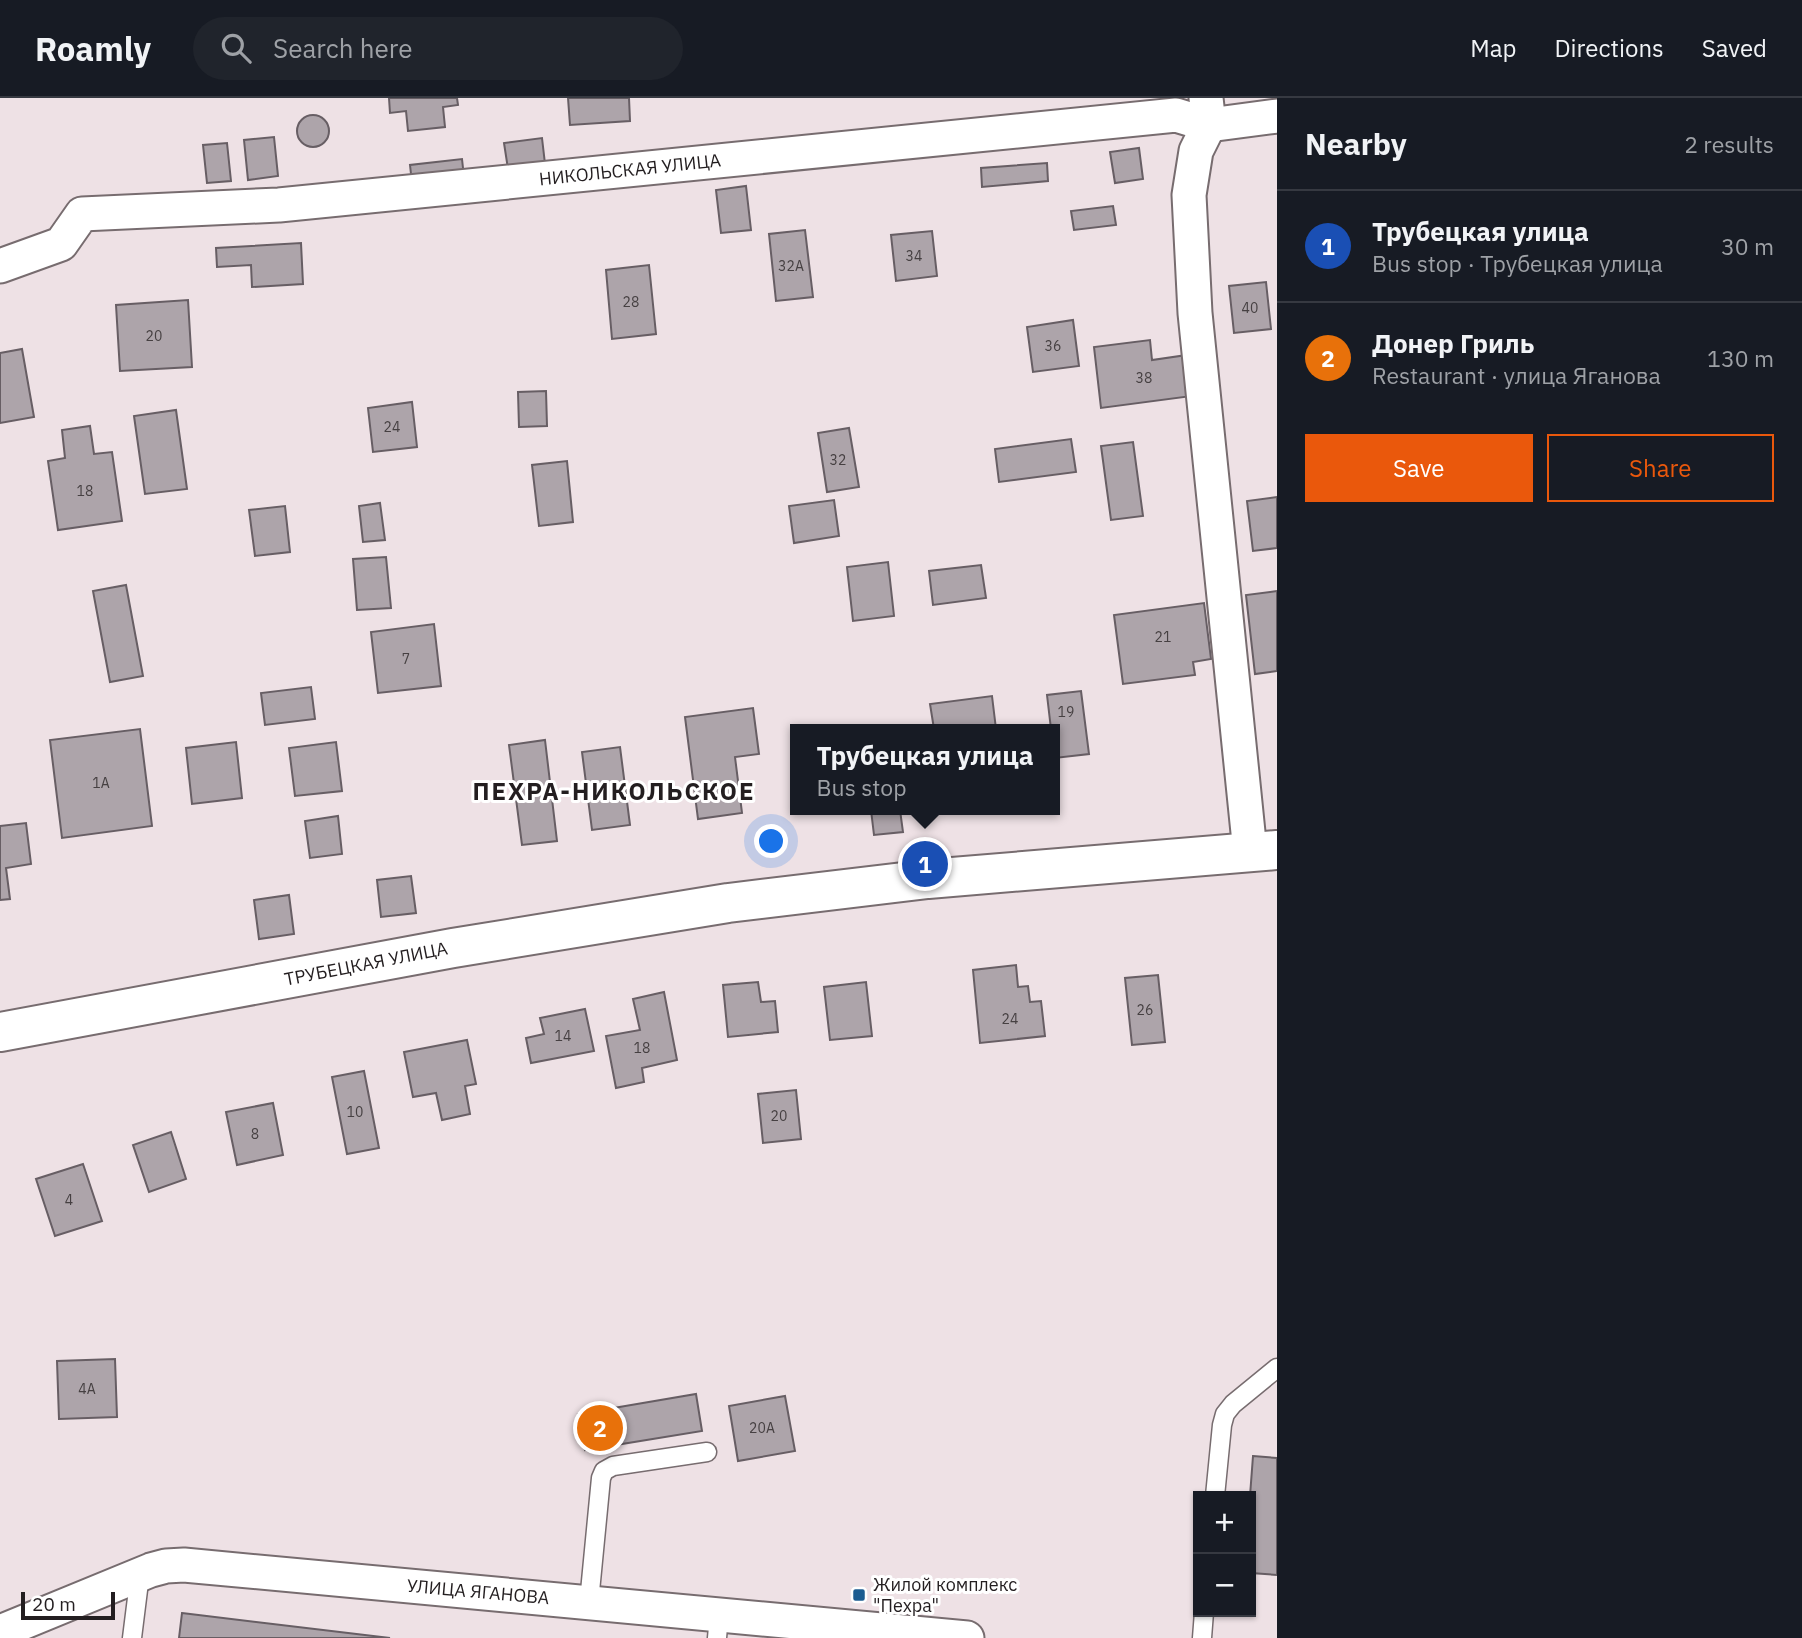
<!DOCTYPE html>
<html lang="en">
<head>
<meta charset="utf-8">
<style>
	:root { --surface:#171b24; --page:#20242c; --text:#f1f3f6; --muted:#9ea1a6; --line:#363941; --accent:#ea580c }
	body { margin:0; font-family:"IBM Plex Sans",sans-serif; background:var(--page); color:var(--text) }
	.controls { position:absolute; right:21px; bottom:21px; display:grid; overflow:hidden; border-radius:0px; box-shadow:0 2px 5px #0004 }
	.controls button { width:63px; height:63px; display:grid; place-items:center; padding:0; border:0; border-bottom:2px solid var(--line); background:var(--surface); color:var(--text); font:35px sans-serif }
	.scale { position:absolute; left:21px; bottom:18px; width:94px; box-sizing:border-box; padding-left:7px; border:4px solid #231e20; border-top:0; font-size:19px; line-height:24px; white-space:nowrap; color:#231e20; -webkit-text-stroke:5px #fff; paint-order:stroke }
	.you { position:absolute; left:772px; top:744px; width:24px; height:24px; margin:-18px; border:5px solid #fff; border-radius:50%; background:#1a73e8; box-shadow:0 0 0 10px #1a73e833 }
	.badge { display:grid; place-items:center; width:46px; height:46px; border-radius:50%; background:var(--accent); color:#fff; font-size:23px; font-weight:700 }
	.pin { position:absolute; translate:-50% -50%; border:4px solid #fff; box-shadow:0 2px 7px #0006 }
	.popup { position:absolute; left:790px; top:626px; width:270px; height:91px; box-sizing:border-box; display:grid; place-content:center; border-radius:0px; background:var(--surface); filter:drop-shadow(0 2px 5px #0005); font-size:23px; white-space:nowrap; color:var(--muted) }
	.popup b { font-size:26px; color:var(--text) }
	.popup::after { content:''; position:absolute; left:50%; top:100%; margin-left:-14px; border:14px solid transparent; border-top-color:var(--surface) }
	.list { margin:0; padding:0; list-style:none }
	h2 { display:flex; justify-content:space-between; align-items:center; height:91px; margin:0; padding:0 28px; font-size:30px }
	h2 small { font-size:23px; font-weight:400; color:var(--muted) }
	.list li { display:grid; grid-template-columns:46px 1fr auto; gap:21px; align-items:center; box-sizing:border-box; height:112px; padding:0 28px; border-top:2px solid var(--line) }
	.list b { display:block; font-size:26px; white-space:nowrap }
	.list p { margin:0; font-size:23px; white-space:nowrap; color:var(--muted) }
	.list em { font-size:23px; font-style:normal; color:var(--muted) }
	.actions { display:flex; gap:14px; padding:21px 28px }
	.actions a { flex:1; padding:16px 0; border:2px solid var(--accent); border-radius:0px; text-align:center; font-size:24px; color:var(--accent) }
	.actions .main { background:var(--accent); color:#fff }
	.icon { flex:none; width:38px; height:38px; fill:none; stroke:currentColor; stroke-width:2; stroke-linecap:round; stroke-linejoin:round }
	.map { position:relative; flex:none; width:1277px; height:1540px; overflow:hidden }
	header { display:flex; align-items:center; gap:42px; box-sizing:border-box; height:98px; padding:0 35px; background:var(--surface); border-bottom:2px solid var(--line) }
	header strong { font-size:33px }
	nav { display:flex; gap:38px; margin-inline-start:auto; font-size:24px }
	.search { width:490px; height:63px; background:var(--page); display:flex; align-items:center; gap:18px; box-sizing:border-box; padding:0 24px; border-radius:38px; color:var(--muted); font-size:26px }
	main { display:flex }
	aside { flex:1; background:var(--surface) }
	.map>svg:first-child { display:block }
	.building { fill:#ada4aa; stroke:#675e64; stroke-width:2 }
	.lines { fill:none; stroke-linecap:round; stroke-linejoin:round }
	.service-casing { stroke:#776c6f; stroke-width:21 }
	.minor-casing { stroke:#776c6f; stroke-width:37 }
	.secondary-casing { stroke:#776c6f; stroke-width:42 }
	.service { stroke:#fff; stroke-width:18 }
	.minor { stroke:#fff; stroke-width:33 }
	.secondary { stroke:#fff; stroke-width:38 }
	.poi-dot { fill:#1b5c91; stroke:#fff; stroke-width:2.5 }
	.labels { text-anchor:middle; stroke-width:6; stroke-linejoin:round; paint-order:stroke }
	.number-label { font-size:14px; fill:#464042 }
	.street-label { font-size:18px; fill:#231e20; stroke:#fff }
	.poi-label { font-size:18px; fill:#231e20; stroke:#fff; text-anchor:start }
	.district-label { font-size:24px; font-weight:bold; letter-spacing:2px; fill:#231e20; stroke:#fff }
</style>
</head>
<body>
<header>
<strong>Roamly</strong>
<div class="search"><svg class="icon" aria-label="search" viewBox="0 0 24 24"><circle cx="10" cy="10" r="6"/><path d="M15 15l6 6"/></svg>Search here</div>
<nav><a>Map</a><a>Directions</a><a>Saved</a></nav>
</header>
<main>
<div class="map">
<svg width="1277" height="1540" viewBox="0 0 1277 1540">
	<rect width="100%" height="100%" fill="#eee1e5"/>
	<g class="building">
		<polygon points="389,0 457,0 458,7 443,9 445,29 408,33 406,13 390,15"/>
		<polygon points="568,0 629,0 630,23 570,27"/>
		<circle cx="313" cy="33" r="16"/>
		<polygon points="274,39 278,78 248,82 244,42"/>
		<polygon points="542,40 545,66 508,71 504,45"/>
		<polygon points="227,45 231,83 207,85 203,47"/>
		<polygon points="1139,50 1143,81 1115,85 1110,54"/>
		<polygon points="462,61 464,79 412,85 410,67"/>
		<polygon points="1047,65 1048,83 982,89 981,70"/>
		<polygon points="746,88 751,132 721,135 716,92"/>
		<polygon points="1113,108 1116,127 1074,132 1071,113"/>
		<polygon points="805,132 813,199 776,203 769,136"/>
		<polygon points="932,133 937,178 896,183 891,137"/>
		<polygon points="301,145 303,186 252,189 251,167 217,169 216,150"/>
		<polygon points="649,167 656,236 612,241 606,172"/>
		<polygon points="1266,184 1271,231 1234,235 1229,188"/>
		<polygon points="188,202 192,269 120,273 116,207"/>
		<polygon points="1073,222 1079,268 1033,274 1027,229"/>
		<polygon points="1150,242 1152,262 1187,257 1192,298 1101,310 1094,249"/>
		<polygon points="22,251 34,319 0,325 0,255"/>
		<polygon points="546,293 547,328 519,329 518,294"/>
		<polygon points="412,304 417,349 373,354 368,310"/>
		<polygon points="176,312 187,391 145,396 134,318"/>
		<polygon points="90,328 94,356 112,354 122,423 58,432 48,363 65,360 62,332"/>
		<polygon points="849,330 859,389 827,394 818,335"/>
		<polygon points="1071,341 1076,374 999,384 995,351"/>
		<polygon points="1133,344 1143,418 1111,422 1101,348"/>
		<polygon points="567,363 573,424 539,428 532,367"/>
		<polygon points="1277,399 1277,450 1253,453 1247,403"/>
		<polygon points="834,402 839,438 794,445 789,408"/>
		<polygon points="380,405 385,442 363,444 359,408"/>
		<polygon points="285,408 290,454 255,458 249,412"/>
		<polygon points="386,459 391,510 357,512 353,461"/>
		<polygon points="888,464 894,518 853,523 847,469"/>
		<polygon points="981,467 986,500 933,507 929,473"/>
		<polygon points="126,487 143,578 110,584 93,493"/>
		<polygon points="1277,493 1277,573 1255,576 1246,497"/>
		<polygon points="1204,505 1211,561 1193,564 1195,577 1123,586 1114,517"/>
		<polygon points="434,526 441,588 378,595 371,534"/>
		<polygon points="311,589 315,621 265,627 261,595"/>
		<polygon points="1081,593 1089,656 1055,660 1054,631 1051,631 1047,597"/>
		<polygon points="992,598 996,631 934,631 930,606"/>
		<polygon points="753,610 759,656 735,659 742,715 698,721 685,619"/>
		<polygon points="140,631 152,728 62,740 50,642"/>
		<polygon points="545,642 557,743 522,747 509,647"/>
		<polygon points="236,644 242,700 192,706 186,650"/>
		<polygon points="336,644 342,693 295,698 289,650"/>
		<polygon points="620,649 630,727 592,732 582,654"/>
		<polygon points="871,712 900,712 903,734 874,737"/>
		<polygon points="338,718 342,756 310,760 305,723"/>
		<polygon points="26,725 31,766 6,770 10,801 0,802 0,728"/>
		<polygon points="411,778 416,815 381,819 377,782"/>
		<polygon points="289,797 294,836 259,841 254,802"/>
		<polygon points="1016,867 1018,889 1028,888 1030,904 1041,903 1045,938 980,945 973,872"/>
		<polygon points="1158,877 1165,944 1132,947 1125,880"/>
		<polygon points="758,884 761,904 775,903 778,934 728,939 723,887"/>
		<polygon points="866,884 872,938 830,942 824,889"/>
		<polygon points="664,894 677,962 642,970 644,984 616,990 606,938 640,932 633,901"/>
		<polygon points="585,911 594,953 531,965 526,940 544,936 540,920"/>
		<polygon points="467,942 476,986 465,988 470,1016 442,1022 436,995 413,999 404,954"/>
		<polygon points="364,973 379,1050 347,1056 332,979"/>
		<polygon points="796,992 801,1041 763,1045 758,996"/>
		<polygon points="273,1005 283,1057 237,1067 226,1014"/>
		<polygon points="171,1034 186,1081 149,1094 133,1047"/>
		<polygon points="83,1066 102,1123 55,1138 36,1081"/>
		<polygon points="115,1261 117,1319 59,1321 57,1263"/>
		<polygon points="696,1296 702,1333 585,1352 578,1316"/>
		<polygon points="785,1298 795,1353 738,1363 729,1308"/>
		<polygon points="1253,1358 1277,1360 1277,1477 1251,1475 1250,1398"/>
		<polygon points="182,1515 390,1540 179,1540"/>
	</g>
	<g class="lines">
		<defs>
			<g id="service">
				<polyline points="1215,1398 1222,1327 1225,1316 1233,1306 1277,1270"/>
				<polyline points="589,1504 601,1380 604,1373 613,1368 707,1354"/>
				<polyline points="132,1540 140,1476"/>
				<polyline points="717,1540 719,1517"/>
				<polyline points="1202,1540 1204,1514"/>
			</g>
			<g id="minor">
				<polyline points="1206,0 1209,27 1196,53 1189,97 1195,215 1250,754"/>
				<polyline points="0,168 61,146 82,116 279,107 1176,17 1209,27 1277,18"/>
				<polyline points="0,1534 151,1472 166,1468 184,1467 967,1540"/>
			</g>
			<polyline id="secondary" points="0,934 453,850 728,805 928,781 1277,752"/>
		</defs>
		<use href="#service" class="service-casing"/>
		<use href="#minor" class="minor-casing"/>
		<use href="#secondary" class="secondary-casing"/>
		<use href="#service" class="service"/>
		<use href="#minor" class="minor"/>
		<use href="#secondary" class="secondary"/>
	</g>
	<rect class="poi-dot" x="852" y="1490" width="14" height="14" rx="3.5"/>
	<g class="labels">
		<g class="number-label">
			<text x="914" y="163">34</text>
			<text x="791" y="173">32А</text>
			<text x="631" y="209">28</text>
			<text x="1250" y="215">40</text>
			<text x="154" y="243">20</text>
			<text x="1053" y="253">36</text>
			<text x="1144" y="285">38</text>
			<text x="392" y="334">24</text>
			<text x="838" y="367">32</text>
			<text x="85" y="398">18</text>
			<text x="1163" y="544">21</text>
			<text x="406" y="566">7</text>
			<text x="1066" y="619">19</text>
			<text x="101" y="690">1А</text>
			<text x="1145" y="917">26</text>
			<text x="1010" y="926">24</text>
			<text x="563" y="943">14</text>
			<text x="642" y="955">18</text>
			<text x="355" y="1019">10</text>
			<text x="779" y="1023">20</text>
			<text x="255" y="1041">8</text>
			<text x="69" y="1107">4</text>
			<text x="87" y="1296">4А</text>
			<text x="762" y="1335">20А</text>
		</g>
		<g class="street-label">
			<text transform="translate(630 72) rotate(-6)" y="6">НИКОЛЬСКАЯ УЛИЦА</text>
			<text transform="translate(366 866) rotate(-11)" y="6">ТРУБЕЦКАЯ УЛИЦА</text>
			<text transform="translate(478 1494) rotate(5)" y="6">УЛИЦА ЯГАНОВА</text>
		</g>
		<g class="poi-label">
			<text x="873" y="1493">Жилой комплекс<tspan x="873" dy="21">"Пехра"</tspan></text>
		</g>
		<g class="district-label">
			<text x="614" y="702">ПЕХРА-НИКОЛЬСКОЕ</text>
		</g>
	</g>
</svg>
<div class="controls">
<button>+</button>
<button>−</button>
</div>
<div class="scale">20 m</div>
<div class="you"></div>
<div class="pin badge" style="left:925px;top:766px;background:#1a4fb4">1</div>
<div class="popup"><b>Трубецкая улица</b>Bus stop</div>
<div class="pin badge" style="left:600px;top:1330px;background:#e8710a">2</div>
</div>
<aside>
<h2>Nearby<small>2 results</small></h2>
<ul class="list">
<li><span class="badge" style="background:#1a4fb4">1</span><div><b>Трубецкая улица</b><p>Bus stop · Трубецкая улица</p></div><em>30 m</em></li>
<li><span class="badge" style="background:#e8710a">2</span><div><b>Донер Гриль</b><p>Restaurant · улица Яганова</p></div><em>130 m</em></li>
</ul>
<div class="actions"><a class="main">Save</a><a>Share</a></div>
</aside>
</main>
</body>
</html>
